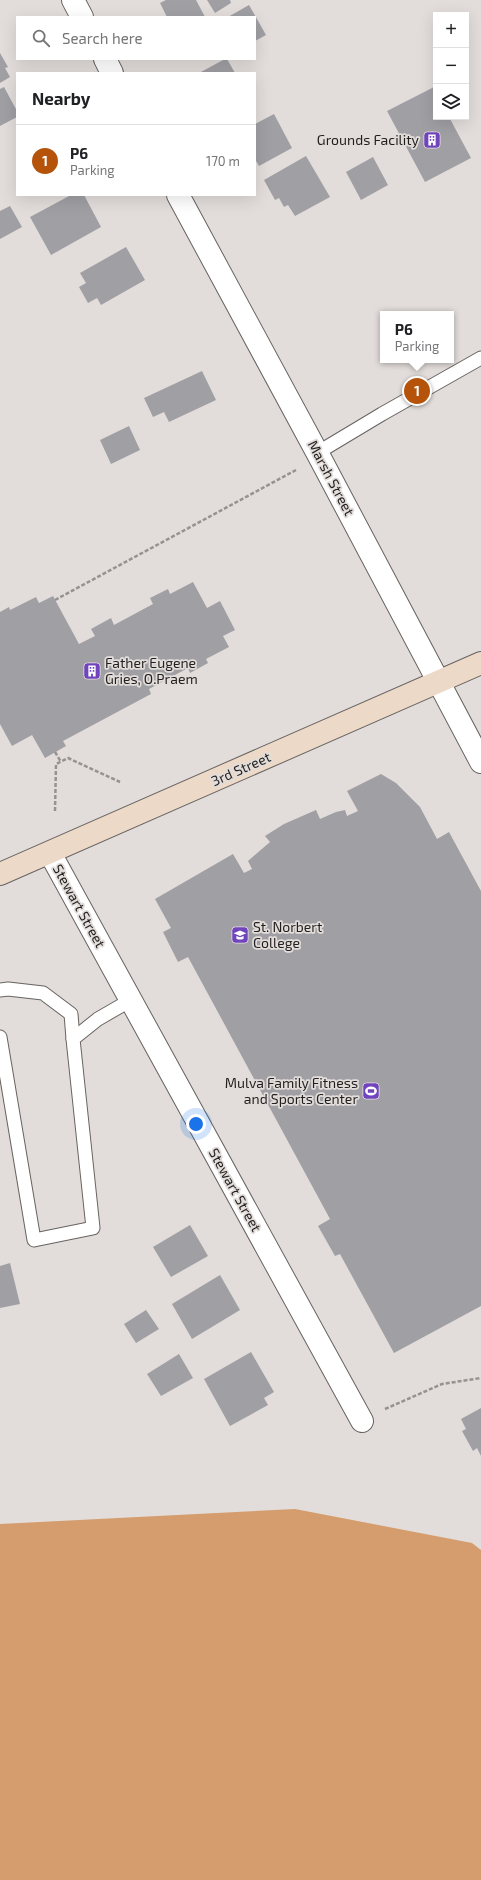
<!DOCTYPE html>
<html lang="en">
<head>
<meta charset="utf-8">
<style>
	:root { --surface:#fff; --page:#f6f6f6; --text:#202124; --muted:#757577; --line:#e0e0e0; --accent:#b45309 }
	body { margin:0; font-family:"Exo 2",sans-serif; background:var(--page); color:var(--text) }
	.controls { position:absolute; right:12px; top:12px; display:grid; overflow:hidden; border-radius:0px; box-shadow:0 4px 16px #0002 }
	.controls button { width:36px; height:36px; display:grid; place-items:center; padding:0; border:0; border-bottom:1px solid var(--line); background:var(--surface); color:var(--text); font:20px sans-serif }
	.you { position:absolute; left:196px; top:1124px; width:14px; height:14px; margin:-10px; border:3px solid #fff; border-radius:50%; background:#1a73e8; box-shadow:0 0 0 6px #1a73e833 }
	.badge { display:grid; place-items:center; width:26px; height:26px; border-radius:50%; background:var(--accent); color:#fff; font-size:13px; font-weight:700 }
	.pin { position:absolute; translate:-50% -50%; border:2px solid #fff; box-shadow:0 1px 4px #0006 }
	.popup { position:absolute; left:380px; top:311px; width:74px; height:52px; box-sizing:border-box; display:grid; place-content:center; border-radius:0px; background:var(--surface); filter:drop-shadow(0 1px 3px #0005); font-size:13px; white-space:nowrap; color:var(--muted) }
	.popup b { font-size:15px; color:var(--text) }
	.popup::after { content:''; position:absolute; left:50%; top:100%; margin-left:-8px; border:8px solid transparent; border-top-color:var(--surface) }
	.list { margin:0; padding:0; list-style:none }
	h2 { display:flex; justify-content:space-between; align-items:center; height:52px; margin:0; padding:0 16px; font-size:17px }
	h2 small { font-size:13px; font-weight:400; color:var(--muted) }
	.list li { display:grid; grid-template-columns:26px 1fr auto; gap:12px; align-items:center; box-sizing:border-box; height:72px; padding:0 16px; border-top:1px solid var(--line) }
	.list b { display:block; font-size:15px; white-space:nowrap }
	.list p { margin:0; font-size:13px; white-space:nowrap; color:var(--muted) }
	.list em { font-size:13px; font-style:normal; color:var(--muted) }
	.icon { flex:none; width:22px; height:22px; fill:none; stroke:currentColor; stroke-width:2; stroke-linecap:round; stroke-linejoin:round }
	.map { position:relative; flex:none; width:481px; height:1880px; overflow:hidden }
	.search { position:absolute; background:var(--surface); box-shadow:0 4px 16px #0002; left:16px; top:16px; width:240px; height:44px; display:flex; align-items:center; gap:10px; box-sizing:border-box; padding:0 14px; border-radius:0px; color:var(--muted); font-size:15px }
	.panel { position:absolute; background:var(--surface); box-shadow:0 4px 16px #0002; left:16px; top:72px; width:240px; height:124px; border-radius:0px }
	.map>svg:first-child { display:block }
	.water { fill:#d59d6e }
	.building { fill:#a09fa4 }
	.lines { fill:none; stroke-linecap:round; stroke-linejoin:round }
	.service-casing { stroke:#676360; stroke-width:15 }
	.minor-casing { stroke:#676360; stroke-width:24 }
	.secondary-casing { stroke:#676360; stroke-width:24 }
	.path { stroke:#969290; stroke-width:2.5; stroke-dasharray:4 2; stroke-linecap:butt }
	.service { stroke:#fff; stroke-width:13 }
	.minor { stroke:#fff; stroke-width:22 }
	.secondary { stroke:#ecd9c8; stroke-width:22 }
	.labels { text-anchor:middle; stroke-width:3.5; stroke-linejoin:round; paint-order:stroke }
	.poi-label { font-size:14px; fill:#211f1e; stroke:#e2ddda; text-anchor:end }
	.street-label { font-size:14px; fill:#211f1e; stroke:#e2ddda }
</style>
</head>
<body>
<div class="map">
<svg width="481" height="1880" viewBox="0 0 481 1880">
	<rect width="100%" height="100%" fill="#e2ddda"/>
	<polygon class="water" points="295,1509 472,1543 481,1550 481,1880 0,1880 0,1524"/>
	<g class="building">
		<polygon points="166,0 196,0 205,17 167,17 160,3"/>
		<polygon points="207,0 230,0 231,3 215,13"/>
		<polygon points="249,5 266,35 255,41 255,17 228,17"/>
		<polygon points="0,53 8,67 5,68 10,77 0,83"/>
		<polygon points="225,59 227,59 235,73 199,73"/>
		<polygon points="4,87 17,111 17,117 0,126 0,89"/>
		<polygon points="434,87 436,91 436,117 449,117 471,158 425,182 387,111"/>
		<polygon points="274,114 292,148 259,166 255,159 255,124"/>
		<polygon points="306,156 330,197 295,216 288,205 284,207 279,198 275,200 264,180"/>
		<polygon points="373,157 388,185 361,200 346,172"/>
		<polygon points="71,195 84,195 101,227 51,255 30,217"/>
		<polygon points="10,206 22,227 0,239 0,211"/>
		<polygon points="126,247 145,280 101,305 97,298 88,303 79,287 86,283 80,273"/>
		<polygon points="202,371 216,400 169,422 164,412 153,417 144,398"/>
		<polygon points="129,426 140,450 111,464 100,440"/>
		<polygon points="193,582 207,608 220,601 235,630 223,636 229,647 206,659 208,663 190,673 188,668 149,689 151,694 63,741 66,746 45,758 32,735 12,746 0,724 0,612 9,607 10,610 36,597 39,603 53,596 79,644 95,636 91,629 111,618 114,625 153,604 150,598 168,589 170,594"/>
		<polygon points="381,774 396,783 420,807 437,839 449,832 481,891 481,1306 394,1353 340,1254 335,1256 318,1226 330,1219 188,957 178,962 163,932 171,928 155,899 233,854 244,873 252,869 248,861 270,842 265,836 284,824 316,810 320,819 336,812 345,810 347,816 358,811 347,791"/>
		<polygon points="190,1225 208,1256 171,1277 153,1247"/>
		<polygon points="10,1263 20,1304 0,1308 0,1266"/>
		<polygon points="220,1275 240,1310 192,1339 172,1304"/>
		<polygon points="146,1310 159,1329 136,1343 124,1324"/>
		<polygon points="251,1352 274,1392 264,1398 268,1405 230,1426 204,1379"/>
		<polygon points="179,1354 193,1378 161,1396 147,1374"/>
		<polygon points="481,1408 481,1456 477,1448 473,1451 462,1431 466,1429 461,1419"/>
	</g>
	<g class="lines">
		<defs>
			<g id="service">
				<polyline points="317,453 382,414 481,358"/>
				<polyline points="0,990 8,989 43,993 71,1014 73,1039"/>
				<polyline points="0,1037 34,1240 93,1228 73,1039 98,1019 131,1000"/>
			</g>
			<g id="minor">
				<polyline points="73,0 82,17"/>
				<polyline points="105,59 112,73"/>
				<polyline points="178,195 319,456 481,762"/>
				<polyline points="50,853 362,1421"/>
			</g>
			<polyline id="secondary" points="0,874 481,663"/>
		</defs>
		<use href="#service" class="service-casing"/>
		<use href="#minor" class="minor-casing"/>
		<use href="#secondary" class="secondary-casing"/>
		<g class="path">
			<polyline points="55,600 296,470"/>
			<polyline points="55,752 61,762"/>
			<polyline points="55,811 56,764 68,758 120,782"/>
			<polyline points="385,1409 442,1384 481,1378"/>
		</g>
		<use href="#service" class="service"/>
		<use href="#minor" class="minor"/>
		<use href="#secondary" class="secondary"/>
	</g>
	<defs>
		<symbol id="building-square" viewBox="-11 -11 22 22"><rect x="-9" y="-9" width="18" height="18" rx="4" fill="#6f44bc" stroke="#e2ddda"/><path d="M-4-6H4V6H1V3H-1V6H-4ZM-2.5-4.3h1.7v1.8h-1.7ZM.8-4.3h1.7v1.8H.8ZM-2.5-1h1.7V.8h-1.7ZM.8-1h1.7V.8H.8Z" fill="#fff"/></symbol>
		<symbol id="university-square" viewBox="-11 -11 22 22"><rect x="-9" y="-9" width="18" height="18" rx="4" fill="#6f44bc" stroke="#e2ddda"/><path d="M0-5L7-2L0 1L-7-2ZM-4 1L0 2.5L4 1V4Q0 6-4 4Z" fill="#fff"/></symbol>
		<symbol id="stadium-square" viewBox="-11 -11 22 22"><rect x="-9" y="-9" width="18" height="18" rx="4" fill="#6f44bc" stroke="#e2ddda"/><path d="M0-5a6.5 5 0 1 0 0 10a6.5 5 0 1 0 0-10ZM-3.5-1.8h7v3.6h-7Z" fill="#fff"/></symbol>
	</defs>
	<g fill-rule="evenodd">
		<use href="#building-square" x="422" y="130" width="20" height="20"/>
		<use href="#building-square" x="82" y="661" width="20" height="20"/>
		<use href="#university-square" x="230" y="925" width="20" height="20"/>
		<use href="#stadium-square" x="361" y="1081" width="20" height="20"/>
	</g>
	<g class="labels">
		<g class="poi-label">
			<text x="419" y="145">Grounds Facility</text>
			<text x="105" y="668" text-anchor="start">Father Eugene<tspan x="105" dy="16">Gries, O.Praem</tspan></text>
			<text x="253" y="932" text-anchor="start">St. Norbert<tspan x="253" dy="16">College</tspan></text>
			<text x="358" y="1088">Mulva Family Fitness<tspan x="358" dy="16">and Sports Center</tspan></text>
		</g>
		<g class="street-label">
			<text transform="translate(331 478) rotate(62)" y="5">Marsh Street</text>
			<text transform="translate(241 769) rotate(-24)" y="5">3rd Street</text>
			<text transform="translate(79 906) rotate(61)" y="5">Stewart Street</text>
			<text transform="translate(235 1190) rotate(61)" y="5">Stewart Street</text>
		</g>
	</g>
</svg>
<div class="controls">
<button>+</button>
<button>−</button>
<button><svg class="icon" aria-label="layers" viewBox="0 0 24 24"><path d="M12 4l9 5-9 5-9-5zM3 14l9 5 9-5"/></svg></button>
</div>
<div class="you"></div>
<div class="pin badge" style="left:417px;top:391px">1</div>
<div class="popup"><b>P6</b>Parking</div>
<div class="search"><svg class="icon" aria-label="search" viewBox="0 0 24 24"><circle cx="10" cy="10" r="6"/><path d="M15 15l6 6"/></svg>Search here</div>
<section class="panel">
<h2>Nearby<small></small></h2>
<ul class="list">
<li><span class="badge">1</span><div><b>P6</b><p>Parking</p></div><em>170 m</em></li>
</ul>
</section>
</div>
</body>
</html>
